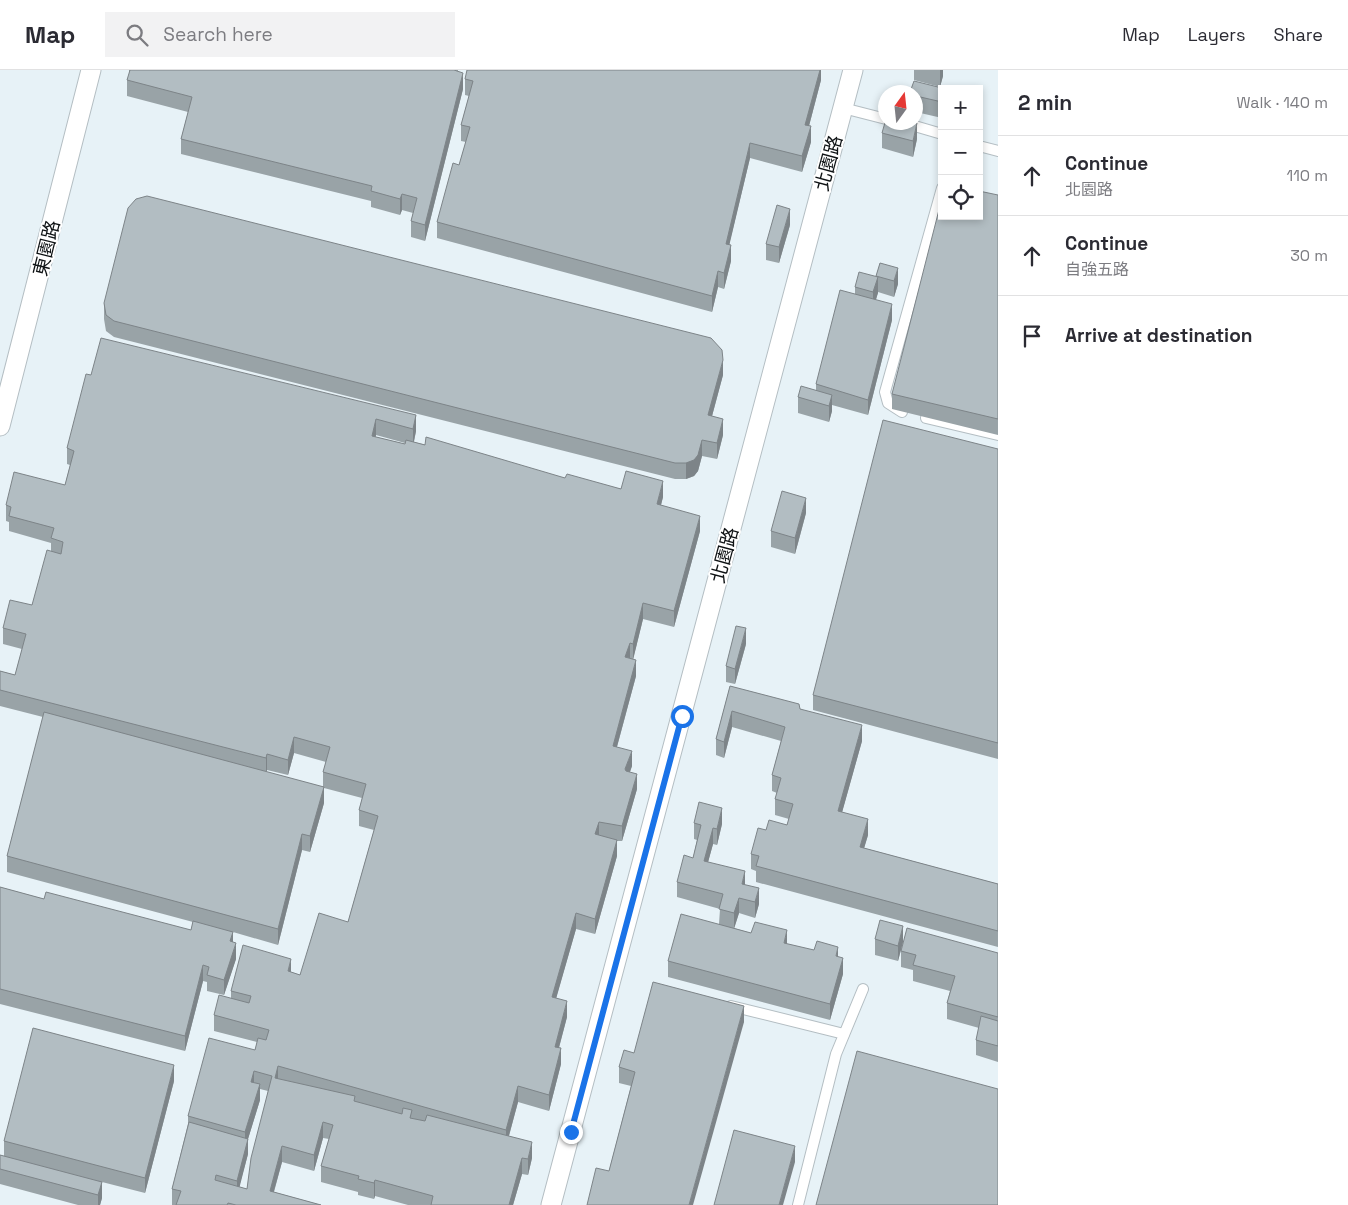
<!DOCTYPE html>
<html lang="en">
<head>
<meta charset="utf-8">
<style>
	:root { --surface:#fff; --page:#f2f2f3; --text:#2b2b33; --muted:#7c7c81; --line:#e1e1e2 }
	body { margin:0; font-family:"Space Grotesk","Noto Sans TC",sans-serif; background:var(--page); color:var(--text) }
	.controls { position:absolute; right:15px; top:15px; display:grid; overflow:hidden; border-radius:0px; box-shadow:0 2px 8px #0003 }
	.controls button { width:45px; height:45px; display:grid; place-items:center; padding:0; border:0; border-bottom:1px solid var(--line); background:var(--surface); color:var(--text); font:25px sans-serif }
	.compass { position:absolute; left:878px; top:15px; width:45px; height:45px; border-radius:50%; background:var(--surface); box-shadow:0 2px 8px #0003; rotate:15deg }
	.stop { position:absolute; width:15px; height:15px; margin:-11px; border:4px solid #1a73e8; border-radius:50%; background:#fff }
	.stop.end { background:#1a73e8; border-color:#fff; box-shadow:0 1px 5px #0008 }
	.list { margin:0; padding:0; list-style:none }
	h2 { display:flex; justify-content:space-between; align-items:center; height:65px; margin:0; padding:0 20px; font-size:21px }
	h2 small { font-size:16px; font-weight:400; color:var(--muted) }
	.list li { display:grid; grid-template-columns:32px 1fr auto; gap:15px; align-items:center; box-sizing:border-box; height:80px; padding:0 20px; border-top:1px solid var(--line) }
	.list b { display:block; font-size:19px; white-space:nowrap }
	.list p { margin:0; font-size:16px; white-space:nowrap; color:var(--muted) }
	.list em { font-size:16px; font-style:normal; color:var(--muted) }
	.icon { flex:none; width:28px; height:28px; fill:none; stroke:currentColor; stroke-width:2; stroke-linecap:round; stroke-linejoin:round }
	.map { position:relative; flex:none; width:998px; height:1135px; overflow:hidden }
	header { display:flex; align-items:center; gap:30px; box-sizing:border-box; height:70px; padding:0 25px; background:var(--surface); border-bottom:1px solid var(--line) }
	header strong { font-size:24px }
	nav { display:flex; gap:28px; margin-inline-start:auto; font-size:18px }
	.search { width:350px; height:45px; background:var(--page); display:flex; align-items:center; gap:12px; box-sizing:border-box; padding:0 18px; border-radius:0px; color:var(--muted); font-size:19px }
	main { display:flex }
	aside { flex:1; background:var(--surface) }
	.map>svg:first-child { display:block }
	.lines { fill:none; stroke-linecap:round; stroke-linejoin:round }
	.service-casing { stroke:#b4bec3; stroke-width:12 }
	.minor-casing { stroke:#b4bec3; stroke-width:21 }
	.service { stroke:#fff; stroke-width:10 }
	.minor { stroke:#fff; stroke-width:19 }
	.wall { fill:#99a3a7; fill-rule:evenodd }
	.shaded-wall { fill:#7d8488 }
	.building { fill:#b2bdc2; stroke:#7d8488 }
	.route { stroke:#1a73e8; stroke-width:6 }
	.labels { text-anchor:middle; stroke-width:4; stroke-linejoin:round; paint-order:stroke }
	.street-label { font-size:19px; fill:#0e1214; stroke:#fff }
</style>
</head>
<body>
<header>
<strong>Map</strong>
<div class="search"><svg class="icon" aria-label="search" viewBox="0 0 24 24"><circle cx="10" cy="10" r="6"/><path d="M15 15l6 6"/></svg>Search here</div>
<nav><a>Map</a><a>Layers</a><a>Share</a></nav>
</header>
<main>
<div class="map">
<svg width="998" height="1135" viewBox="0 0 998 1135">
	<rect width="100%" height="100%" fill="#e7f2f7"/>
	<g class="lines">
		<defs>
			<g id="service">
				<polyline points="843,38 886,49"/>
				<polyline points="901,52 942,64"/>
				<polyline points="979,76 998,81"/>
				<polyline points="902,342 888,333 885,322 942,118"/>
				<polyline points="926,348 998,365"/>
				<polyline points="731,936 844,964"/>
				<polyline points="798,1135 836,984 863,919"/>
			</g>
			<g id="minor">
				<polyline points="0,356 91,0"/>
				<polyline points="551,1135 853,0"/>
			</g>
		</defs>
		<use href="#service" class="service-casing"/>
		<use href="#minor" class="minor-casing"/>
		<use href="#service" class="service"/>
		<use href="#minor" class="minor"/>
	</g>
	<g class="wall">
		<polygon points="129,0 458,0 458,1 463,19 425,171 411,167 411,151 413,143 402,140 400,145 371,137 371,131 181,84 181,69 188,42 127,26 127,10 129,6"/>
		<polygon points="821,0 821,10 809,56 811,72 802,102 750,88 729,175 731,191 724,219 718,217 712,242 437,168 437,152 459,95 466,72 461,71 461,55 469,26 465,25 465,9"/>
		<polygon points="914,0 943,0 943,6 940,17 914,10"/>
		<polygon points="942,19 942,48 916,42 916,22"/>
		<polygon points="882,63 917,69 913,87 882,78"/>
		<polygon points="998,125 998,365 892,339 892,324"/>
		<polygon points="790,155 779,193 766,190 766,174"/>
		<polygon points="880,193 898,214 894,227 878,222 876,230 892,250 868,345 832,335 832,341 829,352 798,343 798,327 816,320 816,314 855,225 855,217 876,207"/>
		<polygon points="104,233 723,305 712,346 723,365 717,389 702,386 698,401 694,406 686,409 675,409 114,267 106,261 104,249"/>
		<path d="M91,305L416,345V361L414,372L565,408L663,427L661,435L700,461L674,557L643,549L633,589L636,606L617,677L632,696L630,702L637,719L622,771H617V786L595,864L576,859L556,928L567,947L559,978L561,994L549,1041L518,1032L509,1066L532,1088L528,1105L522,1104L513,1135H408L375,1126L374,1129L358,1125V1122L321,1112V1096L329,1069L323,1068L314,1101L282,1092L274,1122L321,1135H172V1119L188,1054V1046L255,980L257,972L214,961V945L231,929V921L291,902L300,905L348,852L374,760L359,756V740L362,728L324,718V733L310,782L302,780L278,875L233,862V872L236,889L224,925L207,921V912L203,911L185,981L0,934V817L44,829L191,860L193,852L7,802V786L43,647L0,636V601L15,605L22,579L3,574V558L32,535L51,481V473L9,461V452L6,451V435L65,415L70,395L67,394V378ZM376,365L405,373V374L376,367ZM294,683L326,692L323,702V717L266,702L267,700L288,705ZM260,1019L268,1021L247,1119L239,1117L248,1084V1069L260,1030Z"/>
		<polygon points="998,379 998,689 813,640 813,625"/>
		<polygon points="806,443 795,484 771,477 771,461"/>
		<polygon points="746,574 735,614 726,612 726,596"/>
		<polygon points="730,616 800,639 862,671 842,742 868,765 864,778 998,814 998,877 756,812 756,801 751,799 751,784 766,760 787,755 789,749 775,745 775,729 777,723 772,721 772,705 781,671 732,657 724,688 716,685 716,669"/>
		<polygon points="694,753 722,754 717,775 713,774 708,792 745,815 759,834 755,848 739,843 734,858 787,874 838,887 843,904 830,950 668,907 668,891 719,854 720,839 677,827 677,812 693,788 697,770 694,769"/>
		<polygon points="875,869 903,872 898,891 875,885"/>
		<polygon points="901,881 998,883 998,992 976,985 976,970 979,958 947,949 947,933 950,921 913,911 913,900 901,897"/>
		<polygon points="744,952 609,1101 631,1016 619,1013 619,997 634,983"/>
		<polygon points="174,1011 145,1123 102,1112 102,1128 100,1135 78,1135 0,1114 0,1085 4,1086 4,1071"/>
	</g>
	<g class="shaded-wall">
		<polygon points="820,0 821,0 821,10 805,71 805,55"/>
		<polygon points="940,0 943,0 943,6 940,17"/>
		<polygon points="463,3 463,19 425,171 425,155"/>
		<polygon points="917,53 917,69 913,87 913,71"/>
		<polygon points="811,56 811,72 802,102 802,86"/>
		<polygon points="750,73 750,88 726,189 726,174"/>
		<polygon points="402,124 402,140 400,145 400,129"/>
		<polygon points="790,139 790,155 779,193 779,177"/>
		<polygon points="731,175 731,191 724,219 724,203"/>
		<polygon points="898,198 898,214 894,227 894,211"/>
		<polygon points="718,201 718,217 712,242 712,226"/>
		<polygon points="878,207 878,223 873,238 873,222"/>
		<polygon points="892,234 892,250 868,345 868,330"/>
		<polygon points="723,290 723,305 708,361 708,345"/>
		<polygon points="832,325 832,341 829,352 829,336"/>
		<polygon points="416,345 416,361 413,375 413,359"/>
		<polygon points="376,349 376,365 372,382 372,366"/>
		<polygon points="723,349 723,365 717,389 717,373"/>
		<polygon points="702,370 702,386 698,401 694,406 686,409 686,393"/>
		<polygon points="663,411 663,427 657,450 657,434"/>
		<polygon points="806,428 806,443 795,484 795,468"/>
		<polygon points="700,446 700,461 674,557 674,541"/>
		<polygon points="643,533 643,549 633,590 633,574"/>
		<polygon points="746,558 746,574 735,614 735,599"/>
		<polygon points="630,573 630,588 625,587"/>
		<polygon points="636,590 636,606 613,691 613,676"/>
		<polygon points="732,641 732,657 724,688 724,672"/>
		<polygon points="862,655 862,671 838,757 838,741"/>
		<polygon points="294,667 294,683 288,705 288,690"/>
		<polygon points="632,681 632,696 625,715 625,699"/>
		<polygon points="267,684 267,700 266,704 266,688"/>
		<polygon points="637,704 637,719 622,771 622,756"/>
		<polygon points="324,717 324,733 310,782 310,766"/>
		<polygon points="722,738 722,754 717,775 717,759"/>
		<polygon points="868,749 868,765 860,792 860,777"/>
		<polygon points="599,752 599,767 595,764"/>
		<polygon points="713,758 713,774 704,807 704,791"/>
		<polygon points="302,764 302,780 278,875 278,859"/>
		<polygon points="617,770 617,786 595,864 595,849"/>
		<polygon points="745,801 745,817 742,829 742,814"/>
		<polygon points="759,818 759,834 755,848 755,832"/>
		<polygon points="739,828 739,843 734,859 734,843"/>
		<polygon points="576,843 576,859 552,943 552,927"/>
		<polygon points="903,856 903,872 898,891 898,876"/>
		<polygon points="787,860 787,876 784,873"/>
		<polygon points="233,862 233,878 230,871"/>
		<polygon points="236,873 236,889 224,925 224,910"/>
		<polygon points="838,877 838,893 836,886"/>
		<polygon points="843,888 843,904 830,950 830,934"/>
		<polygon points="291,889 291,905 288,901"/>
		<polygon points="203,895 203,911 185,981 185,966"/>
		<polygon points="567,931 567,947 555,992 555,977"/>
		<polygon points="744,936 744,952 693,1135 689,1135"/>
		<polygon points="561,978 561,994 549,1041 549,1025"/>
		<polygon points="174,995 174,1011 145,1123 145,1108"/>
		<polygon points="278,996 278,1012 275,1008"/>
		<polygon points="254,1001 254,1017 251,1012"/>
		<polygon points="260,1014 260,1030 248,1069 248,1084 237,1127 237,1111 245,1078 245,1062"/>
		<polygon points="518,1016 518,1032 506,1076 506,1060"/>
		<polygon points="323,1052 323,1068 314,1101 314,1085"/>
		<polygon points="532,1072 532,1088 528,1105 528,1089"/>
		<polygon points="282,1076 282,1092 270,1135 270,1121"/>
		<polygon points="795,1076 795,1092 783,1135 779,1135"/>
		<polygon points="522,1088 522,1104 513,1135 509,1135"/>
		<polygon points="375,1110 375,1126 374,1129 374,1113"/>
		<polygon points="102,1112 102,1128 100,1135 98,1135 98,1125"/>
	</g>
	<g class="building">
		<polygon points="130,0 454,0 463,3 425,155 411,151 417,128 402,124 400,129 371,121 372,116 181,69 192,27 127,10"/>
		<polygon points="467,0 820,0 805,55 811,56 802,86 750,73 726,174 731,175 724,203 718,201 712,226 437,152 453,93 459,95 470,57 461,55 473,11 465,9"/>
		<polygon points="914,11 946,19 942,19 942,32 916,26 916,22 910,22"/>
		<polygon points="886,49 886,52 917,53 913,71 882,63"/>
		<polygon points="979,121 998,125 998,349 892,324 942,128 942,146 979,146"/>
		<polygon points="147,126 711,268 722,280 723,290 708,345 723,349 717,373 702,370 698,385 694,390 686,393 675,393 114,251 106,245 104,233 128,138 136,129"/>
		<polygon points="777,135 790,139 779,177 766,174"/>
		<polygon points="880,193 898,198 894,211 876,206"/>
		<polygon points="859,202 878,207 873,222 855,217"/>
		<polygon points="840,220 892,234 868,330 816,314"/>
		<polygon points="101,268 416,345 413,359 376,349 372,366 405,374 406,370 425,375 426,367 565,408 567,404 621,419 626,401 663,411 657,434 700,446 674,541 643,533 633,574 630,573 625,587 636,590 613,676 632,681 625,699 626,701 637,704 622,756 599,752 595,764 617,770 595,849 576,843 552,927 567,931 555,977 561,978 549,1025 518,1016 506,1060 278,996 275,1008 355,1026 354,1031 402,1044 403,1038 412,1040 410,1048 425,1051 427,1045 532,1072 528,1089 522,1088 509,1135 431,1135 433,1126 375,1110 374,1113 358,1109 359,1106 321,1096 333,1055 323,1052 314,1085 282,1076 270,1121 321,1135 236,1135 228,1133 227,1135 176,1135 181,1121 172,1119 189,1052 248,1069 237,1111 216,1105 215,1110 247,1119 251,1088 272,1006 254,1001 251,1012 260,1014 245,1062 188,1046 209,968 255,980 258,968 266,970 269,960 214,945 219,925 249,933 251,926 231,921 243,875 291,889 288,901 300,905 319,843 348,852 378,746 359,740 366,714 323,702 330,677 294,667 288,690 267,684 266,688 0,620 0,601 15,605 26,564 3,558 10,530 32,535 47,480 61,484 63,472 51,468 54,458 9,446 11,437 6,435 14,402 65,415 74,381 67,378 86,304 91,305"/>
		<polygon points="801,316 832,325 829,336 798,327"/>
		<polygon points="883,350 998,379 998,673 813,625"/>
		<polygon points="782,421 806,428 795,468 771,461"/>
		<polygon points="736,556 746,558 735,599 726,596"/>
		<polygon points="730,616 799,634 800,639 862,655 838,741 868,749 860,777 998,814 998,861 756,796 759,786 751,784 758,758 766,760 769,750 787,755 793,734 775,729 781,708 772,705 785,657 732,641 724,672 716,669"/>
		<polygon points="44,642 324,717 310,766 302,764 278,859 7,786"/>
		<polygon points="699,732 722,738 717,759 713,758 704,791 745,801 742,814 759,818 755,832 739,828 734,843 719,839 723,824 677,812 684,785 693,788 701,755 694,753"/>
		<polygon points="0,817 44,829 46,822 191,860 193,851 233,862 230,871 236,873 224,910 207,905 209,897 203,895 185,966 0,919"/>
		<polygon points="681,844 751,863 755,852 787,860 784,873 814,880 817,871 838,877 836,886 843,888 830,934 668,891"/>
		<polygon points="880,850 903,856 898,876 875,869"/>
		<polygon points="907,858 998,883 998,947 947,933 955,906 913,895 916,885 901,881"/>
		<polygon points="653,912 744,936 689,1135 587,1135 596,1098 609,1101 635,1002 619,997 624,980 634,983"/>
		<polygon points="981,946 998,951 998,976 976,970"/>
		<polygon points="33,958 174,995 145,1108 4,1071"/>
		<polygon points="857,981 998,1019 998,1135 816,1135"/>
		<polygon points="734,1060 795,1076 779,1135 714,1135"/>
		<polygon points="0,1085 102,1112 98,1125 0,1099"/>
	</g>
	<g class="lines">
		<polyline class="route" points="571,1062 682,646"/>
	</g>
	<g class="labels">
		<g class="street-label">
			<text transform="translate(828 93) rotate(-75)" y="7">北園路</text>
			<text transform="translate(46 178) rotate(-76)" y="7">東園路</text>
			<text transform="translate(724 485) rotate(-75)" y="7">北園路</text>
		</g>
	</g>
</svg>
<div class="controls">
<button>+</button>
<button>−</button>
<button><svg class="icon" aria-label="locate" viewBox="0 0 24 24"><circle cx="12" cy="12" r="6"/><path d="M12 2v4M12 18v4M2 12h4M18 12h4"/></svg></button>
</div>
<svg class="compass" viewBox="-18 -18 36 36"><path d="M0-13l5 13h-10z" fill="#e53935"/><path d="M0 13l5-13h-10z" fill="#7c7c81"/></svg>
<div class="stop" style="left:682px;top:646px"></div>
<div class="stop end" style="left:571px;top:1062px"></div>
</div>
<aside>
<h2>2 min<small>Walk · 140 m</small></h2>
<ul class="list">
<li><svg class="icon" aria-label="ahead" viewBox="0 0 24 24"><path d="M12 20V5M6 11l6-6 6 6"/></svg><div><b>Continue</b><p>北園路</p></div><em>110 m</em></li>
<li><svg class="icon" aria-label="ahead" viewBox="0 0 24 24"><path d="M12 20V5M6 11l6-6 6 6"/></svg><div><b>Continue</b><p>自強五路</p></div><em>30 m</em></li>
<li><svg class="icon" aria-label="arrive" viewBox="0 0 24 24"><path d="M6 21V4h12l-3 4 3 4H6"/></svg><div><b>Arrive at destination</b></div></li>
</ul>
</aside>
</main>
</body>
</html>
